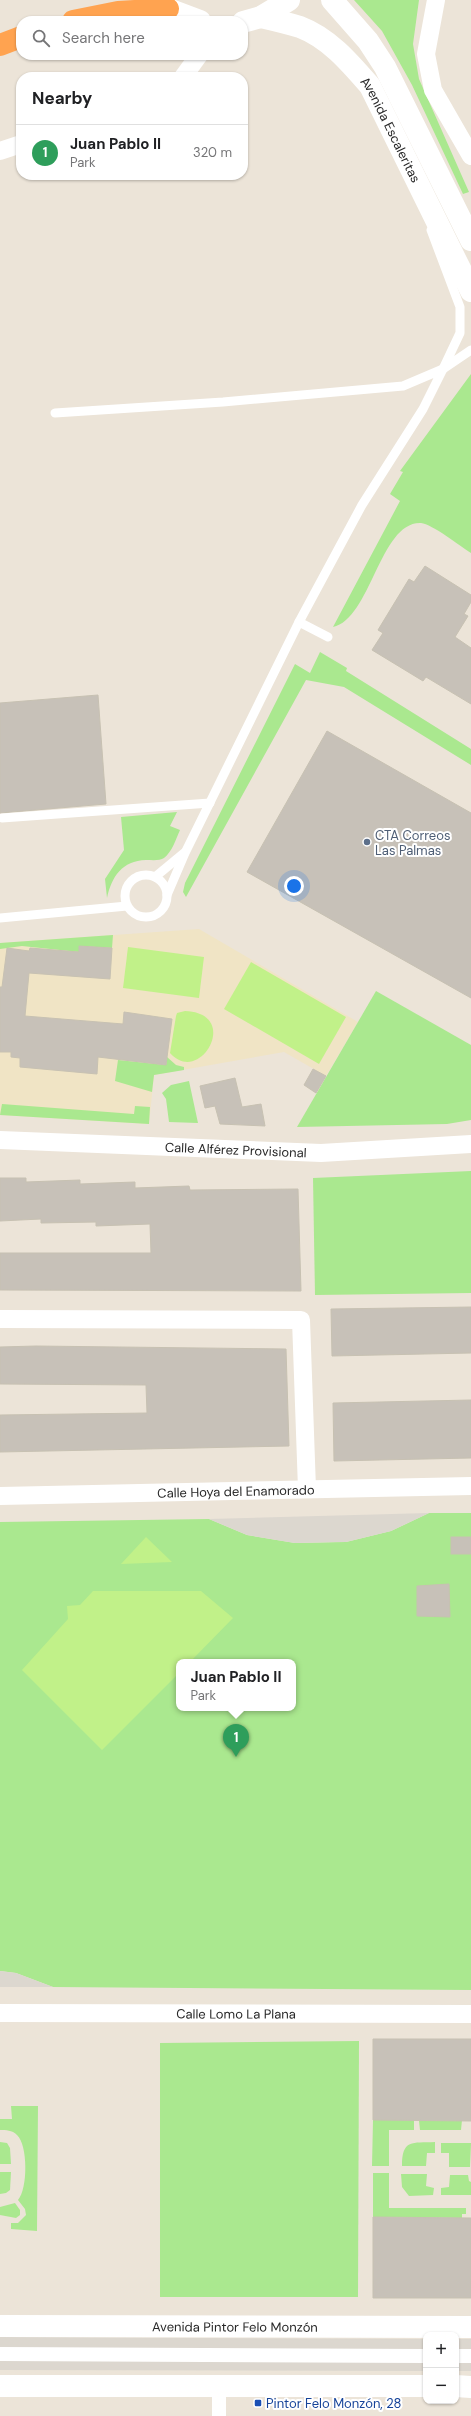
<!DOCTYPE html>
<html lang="en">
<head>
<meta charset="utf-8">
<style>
	:root { --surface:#fff; --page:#f6f6f6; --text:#202124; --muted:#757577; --line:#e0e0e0; --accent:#b45309 }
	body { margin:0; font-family:"DM Sans",sans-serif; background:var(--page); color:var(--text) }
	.controls { position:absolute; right:12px; bottom:12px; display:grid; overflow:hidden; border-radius:8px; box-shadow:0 1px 3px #0004 }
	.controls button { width:36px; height:36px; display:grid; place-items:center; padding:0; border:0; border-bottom:1px solid var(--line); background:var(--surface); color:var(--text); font:20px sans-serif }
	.you { position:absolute; left:294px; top:886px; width:14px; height:14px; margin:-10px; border:3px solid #fff; border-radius:50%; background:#1a73e8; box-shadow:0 0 0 6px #1a73e833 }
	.badge { display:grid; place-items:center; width:26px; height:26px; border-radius:50%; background:var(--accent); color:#fff; font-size:13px; font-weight:700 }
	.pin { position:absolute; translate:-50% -33px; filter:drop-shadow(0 1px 2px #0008) }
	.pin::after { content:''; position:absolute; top:21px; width:14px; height:12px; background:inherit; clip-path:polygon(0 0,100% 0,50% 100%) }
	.popup { position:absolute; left:176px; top:1659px; width:120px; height:52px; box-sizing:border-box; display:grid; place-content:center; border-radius:8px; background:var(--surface); filter:drop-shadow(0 1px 3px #0005); font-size:13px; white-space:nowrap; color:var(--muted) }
	.popup b { font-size:15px; color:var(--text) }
	.popup::after { content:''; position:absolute; left:50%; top:100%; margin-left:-8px; border:8px solid transparent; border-top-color:var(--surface) }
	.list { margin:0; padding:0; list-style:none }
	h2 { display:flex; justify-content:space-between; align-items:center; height:52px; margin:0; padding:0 16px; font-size:17px }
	h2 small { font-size:13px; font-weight:400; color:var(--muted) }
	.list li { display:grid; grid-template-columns:26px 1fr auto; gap:12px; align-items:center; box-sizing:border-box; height:56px; padding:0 16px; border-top:1px solid var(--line) }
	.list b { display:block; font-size:15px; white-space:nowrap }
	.list p { margin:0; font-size:13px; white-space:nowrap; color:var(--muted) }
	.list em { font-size:13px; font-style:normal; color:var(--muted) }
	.icon { flex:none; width:22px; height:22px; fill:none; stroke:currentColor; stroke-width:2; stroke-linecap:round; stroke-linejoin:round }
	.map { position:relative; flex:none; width:471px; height:2416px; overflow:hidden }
	.search { position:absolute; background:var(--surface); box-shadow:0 1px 3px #0004; left:16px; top:16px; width:232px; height:44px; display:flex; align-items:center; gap:10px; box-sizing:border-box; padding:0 14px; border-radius:16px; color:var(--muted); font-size:15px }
	.panel { position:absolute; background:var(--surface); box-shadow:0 1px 3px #0004; left:16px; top:72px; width:232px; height:108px; border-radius:16px }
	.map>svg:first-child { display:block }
	.education { fill:#f0e4c5 }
	.green { fill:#aae88f; fill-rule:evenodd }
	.pitch { fill:#c1f189 }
	.plaza { fill:#dcd7cf }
	.building { fill:#c7c1b8; stroke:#c7c1b2 }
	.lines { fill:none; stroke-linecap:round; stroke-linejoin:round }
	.service { stroke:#fff; stroke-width:9 }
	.pedestrian { stroke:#fff; stroke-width:14 }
	.minor { stroke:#fff; stroke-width:18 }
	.tertiary { stroke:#fff; stroke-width:22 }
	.motorway { stroke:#ffa350; stroke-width:22 }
	.service-dot { fill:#5c6f8a; stroke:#fff; stroke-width:1.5 }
	.transit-dot { fill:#1a4fb4; stroke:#fff; stroke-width:1.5 }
	.labels { text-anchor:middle; stroke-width:4; stroke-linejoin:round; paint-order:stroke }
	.street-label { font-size:13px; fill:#282828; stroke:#fff }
	.service-label { font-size:13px; fill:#4e5e75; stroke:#fff; text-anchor:start }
	.transit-label { font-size:13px; fill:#164399; stroke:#fff; text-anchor:start }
</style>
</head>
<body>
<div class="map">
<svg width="471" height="2416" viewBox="0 0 471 2416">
	<rect width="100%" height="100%" fill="#ece4d8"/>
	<polygon class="education" points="199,929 358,1022 326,1076 284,1052 154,1075 149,1124 0,1115 0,943"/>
	<g class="green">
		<polygon points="354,0 419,0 413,44 419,79 469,192 463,194 412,85 382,31"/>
		<path d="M471,374V553C460,546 432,524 421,523C380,521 371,619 333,627L400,501L390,494L403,472L400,471Z"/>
		<polygon points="320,652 347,668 346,671 471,749 471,765 344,687 306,680 186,897 183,892 185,883 295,664 310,673"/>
		<path d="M177,812L170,826L180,830C176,839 172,852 164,858C160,861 152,860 146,860C122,861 112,876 107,898L105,879L124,850L121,817Z"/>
		<polygon points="113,935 112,948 80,946 79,952 22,946 0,949 0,943"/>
		<polygon points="376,991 471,1045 471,1120 447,1124 297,1127"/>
		<polygon points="167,1057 176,1065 184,1067 184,1070 154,1075 152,1092 115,1081 118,1060 166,1065"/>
		<polygon points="189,1081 198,1123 169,1122 166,1099 162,1093 171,1085"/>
		<polygon points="2,1104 134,1114 135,1106 150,1107 149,1124 0,1115"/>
		<polygon points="471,1171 471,1293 315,1295 313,1178"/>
		<path d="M429,1513H471V1990L53,1987L16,1973L0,1971V1522L209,1519L247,1535L295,1543L346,1542L391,1531ZM179,1662H293V1708H179Z"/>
		<polygon points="359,2041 358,2297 160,2297 160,2043"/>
		<path d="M11,2106H38L37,2231L11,2229V2223H18L26,2215L25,2209L18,2200C28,2189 28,2145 17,2135C12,2130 6,2130 0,2130V2119H12Z"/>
		<polygon points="373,2120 414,2120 414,2130 389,2130 389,2166 372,2166"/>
		<polygon points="462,2120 461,2130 420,2130 419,2121"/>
		<polygon points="0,2142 7,2143 10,2148 11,2164 0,2164"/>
		<path d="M435,2142V2153H427L426,2166H402C402,2139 412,2143 435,2142Z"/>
		<polygon points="441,2143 471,2143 470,2167 449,2167 449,2153 441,2153"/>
		<polygon points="0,2172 11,2172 10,2190 6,2193 0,2194"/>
		<polygon points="373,2173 389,2173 389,2208 466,2208 466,2214 462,2214 462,2218 373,2217"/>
		<polygon points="401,2174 427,2174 426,2186 434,2188 433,2195 409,2196 402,2187"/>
		<polygon points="450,2175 468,2175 469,2181 471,2182 471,2195 441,2195 441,2188 449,2187"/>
		<polygon points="15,2203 20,2210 20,2215 16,2218 0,2215 0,2207"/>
	</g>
	<g class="pitch">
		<polygon points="128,947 204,957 199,998 123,988"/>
		<polygon points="251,962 346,1017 319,1064 224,1009"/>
		<path d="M185,1011C242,1013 200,1087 170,1053L176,1016L177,1013Z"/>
		<polygon points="146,1537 172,1562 121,1564"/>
		<polygon points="93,1591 201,1591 233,1618 190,1662 179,1662 179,1673 102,1750 22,1670 68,1619 67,1606 80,1605"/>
	</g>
	<g class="plaza">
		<polygon points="429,1513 391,1531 346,1542 335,1542 295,1543 247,1535 209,1519"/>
		<polygon points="0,1971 16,1973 53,1987 0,1987"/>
		<polygon points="0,2337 426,2339 426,2371 0,2370"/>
		<rect x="456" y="2339" width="15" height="32"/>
	</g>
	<g class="building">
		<polygon points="425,566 471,595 471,602 464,614 468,616 455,637 471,648 471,704 426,677 423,681 372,650 383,633 378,630 409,579 414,582"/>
		<polygon points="98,695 106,804 0,813 0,703"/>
		<polygon points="327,731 471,813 471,998 247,872"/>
		<polygon points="79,946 112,948 110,979 29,973 25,1016 123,1024 124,1012 172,1019 166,1065 98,1057 97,1074 20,1067 20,1058 11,1057 11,1052 0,1052 0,987 2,987 7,948 29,951 30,948 79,952"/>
		<polygon points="313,1069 326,1076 316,1093 304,1085"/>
		<polygon points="235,1078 242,1107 261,1104 265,1126 220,1124 215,1106 205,1108 200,1086"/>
		<polygon points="0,1178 26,1178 26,1182 80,1180 80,1184 135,1182 135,1188 189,1186 190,1190 298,1189 301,1291 0,1290 0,1253 151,1253 150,1224 96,1226 96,1222 41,1223 41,1219 0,1221"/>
		<polygon points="471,1307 471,1353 332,1356 331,1309"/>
		<polygon points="36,1346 286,1349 289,1446 0,1452 0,1415 147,1413 146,1385 0,1384 0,1347"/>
		<polygon points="471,1400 471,1458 334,1461 333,1403"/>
		<rect x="451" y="1537" width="20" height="17"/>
		<polygon points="449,1584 450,1617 417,1616 417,1586"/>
		<polygon points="373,2039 471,2039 471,2121 373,2120"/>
		<polygon points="373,2217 471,2218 471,2298 373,2298"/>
	</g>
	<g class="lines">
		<g class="service">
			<polyline points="431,230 460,307 460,333 443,369 471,350"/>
			<polyline points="55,413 223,402 403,386 443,369 423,409 362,505 299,622 328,637"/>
			<polyline points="2,818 210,803"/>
			<circle cx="146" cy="896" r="21"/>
			<polyline points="155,877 184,853"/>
			<polyline points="167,895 185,853 299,622"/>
			<polyline points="0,918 127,906"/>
		</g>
		<g class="pedestrian">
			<polyline points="0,2354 426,2356"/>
			<polyline points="456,2356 471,2356"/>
			<polyline points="219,2416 219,2387"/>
		</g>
		<g class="minor">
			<polyline points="436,0 426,54 433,90 471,156"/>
			<polyline points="183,77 199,55"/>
			<polyline points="0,151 21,144"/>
			<path id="s1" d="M0,1140L321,1153L471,1144"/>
			<polyline points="0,1319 301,1320 307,1489"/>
			<path id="s2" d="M0,1496L471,1486"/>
			<path id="s3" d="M0,2013L471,2014"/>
		</g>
		<g class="tertiary">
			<polyline points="156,0 168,9 200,21"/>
			<polyline points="332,0 368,41 385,67 471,240"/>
			<path id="s4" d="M261,17C274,20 287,23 300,27C329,38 350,63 370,86L471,291"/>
			<polyline points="243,22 261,17 289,0"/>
			<path id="s5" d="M0,2326L471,2327"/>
			<polyline points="0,2386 426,2386"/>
			<polyline points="456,2386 471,2387"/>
		</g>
		<g class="motorway">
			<polyline points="73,21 118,12 168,9"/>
			<polyline points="0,45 21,37"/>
		</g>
	</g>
	<circle class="service-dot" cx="367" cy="842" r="4"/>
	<rect class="transit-dot" x="254" y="2399" width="8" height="8" rx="2"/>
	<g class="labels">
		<g class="street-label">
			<text dy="5" stroke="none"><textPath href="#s4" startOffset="181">Avenida Escaleritas</textPath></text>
			<text dy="5" stroke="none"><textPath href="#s1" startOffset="236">Calle Alférez Provisional</textPath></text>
			<text dy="5" stroke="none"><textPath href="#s2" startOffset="236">Calle Hoya del Enamorado</textPath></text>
			<text dy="5" stroke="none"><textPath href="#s3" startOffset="236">Calle Lomo La Plana</textPath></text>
			<text dy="5" stroke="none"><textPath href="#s5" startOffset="235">Avenida Pintor Felo Monzón</textPath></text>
		</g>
		<g class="service-label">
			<text x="375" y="840">CTA Correos<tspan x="375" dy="15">Las Palmas</tspan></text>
		</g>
		<g class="transit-label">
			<text x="266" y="2408">Pintor Felo Monzón, 28</text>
		</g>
	</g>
</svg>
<div class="controls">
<button>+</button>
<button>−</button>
</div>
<div class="you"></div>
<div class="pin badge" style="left:236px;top:1757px;background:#2e9e5b">1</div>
<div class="popup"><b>Juan Pablo II</b>Park</div>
<div class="search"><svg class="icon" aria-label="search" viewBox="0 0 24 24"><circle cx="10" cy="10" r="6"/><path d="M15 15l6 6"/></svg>Search here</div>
<section class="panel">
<h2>Nearby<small></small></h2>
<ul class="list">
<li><span class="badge" style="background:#2e9e5b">1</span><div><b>Juan Pablo II</b><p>Park</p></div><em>320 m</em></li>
</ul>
</section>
</div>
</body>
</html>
